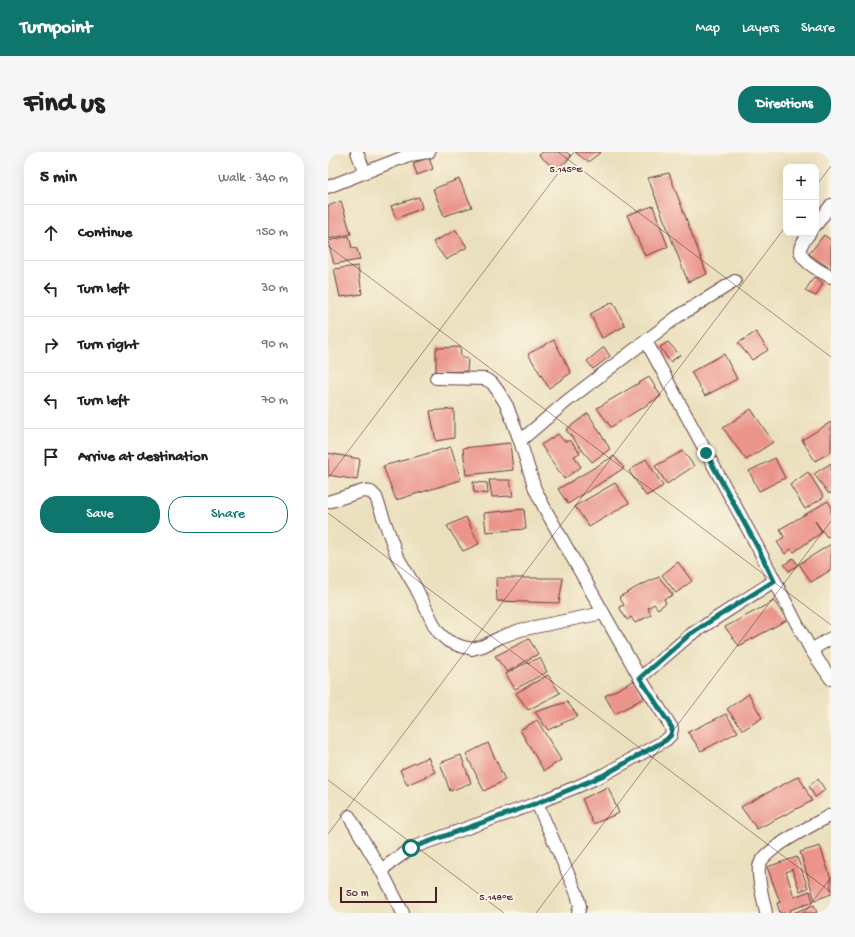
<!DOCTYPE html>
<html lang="en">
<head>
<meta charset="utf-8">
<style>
	:root { --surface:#fff; --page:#f6f6f6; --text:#222; --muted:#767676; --line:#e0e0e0; --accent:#0f766e }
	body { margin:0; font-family:"Gochi Hand",sans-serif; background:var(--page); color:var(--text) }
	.controls { position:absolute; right:12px; top:12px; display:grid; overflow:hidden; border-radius:8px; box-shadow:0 4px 16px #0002 }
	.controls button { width:36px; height:36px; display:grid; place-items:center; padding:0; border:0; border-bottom:1px solid var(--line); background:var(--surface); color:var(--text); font:20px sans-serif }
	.scale { position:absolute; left:12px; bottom:10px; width:97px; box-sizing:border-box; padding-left:4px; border:2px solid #4a1f2b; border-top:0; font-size:11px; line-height:14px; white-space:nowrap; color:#4a1f2b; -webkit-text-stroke:3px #fcf5e5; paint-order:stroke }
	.stop { position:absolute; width:12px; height:12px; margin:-9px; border:3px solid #0f766e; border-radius:50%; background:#fff }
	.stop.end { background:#0f766e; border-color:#fff; box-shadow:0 1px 4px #0008 }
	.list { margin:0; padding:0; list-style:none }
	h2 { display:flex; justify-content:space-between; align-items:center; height:52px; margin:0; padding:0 16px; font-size:17px }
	h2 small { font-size:13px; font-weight:400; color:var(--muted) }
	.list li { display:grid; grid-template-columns:26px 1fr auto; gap:12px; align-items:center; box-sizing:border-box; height:56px; padding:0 16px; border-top:1px solid var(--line) }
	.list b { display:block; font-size:15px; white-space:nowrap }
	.list em { font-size:13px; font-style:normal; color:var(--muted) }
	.actions { display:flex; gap:8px; padding:12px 16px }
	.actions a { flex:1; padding:9px 0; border:1px solid var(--accent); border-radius:16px; text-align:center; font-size:14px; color:var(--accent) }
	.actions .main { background:var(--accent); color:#fff }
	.icon { flex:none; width:22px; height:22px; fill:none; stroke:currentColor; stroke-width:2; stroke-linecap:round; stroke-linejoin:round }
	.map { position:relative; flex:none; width:503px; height:761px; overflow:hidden; border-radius:16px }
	header { display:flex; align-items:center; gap:24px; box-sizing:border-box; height:56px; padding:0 20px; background:var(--accent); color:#fff }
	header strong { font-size:19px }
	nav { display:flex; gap:22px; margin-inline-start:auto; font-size:14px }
	.intro { display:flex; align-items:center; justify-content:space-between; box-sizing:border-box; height:96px; padding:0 24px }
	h1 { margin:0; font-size:28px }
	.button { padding:10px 18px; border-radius:16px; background:var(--accent); color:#fff; font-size:14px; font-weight:700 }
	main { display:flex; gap:24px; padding:0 24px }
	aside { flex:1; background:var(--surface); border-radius:16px; box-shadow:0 4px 16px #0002 }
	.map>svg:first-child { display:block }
	.building { fill:#eb948a }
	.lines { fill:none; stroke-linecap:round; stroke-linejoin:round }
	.minor-casing { stroke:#623c41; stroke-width:14 }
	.minor { stroke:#fff; stroke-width:12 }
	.route { stroke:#0f766e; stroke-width:5 }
	.ticks { fill:none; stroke:#4a1f2b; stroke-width:1; stroke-opacity:0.45 }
	.ticks-label { font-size:10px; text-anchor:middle; fill:#4a1f2b; stroke:#fcf5e5; stroke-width:4; stroke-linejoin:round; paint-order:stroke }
</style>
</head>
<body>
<header>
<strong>Turnpoint</strong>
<nav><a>Map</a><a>Layers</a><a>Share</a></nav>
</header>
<div class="intro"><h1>Find us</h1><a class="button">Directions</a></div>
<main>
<aside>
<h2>5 min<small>Walk · 340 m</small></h2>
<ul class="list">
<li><svg class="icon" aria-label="ahead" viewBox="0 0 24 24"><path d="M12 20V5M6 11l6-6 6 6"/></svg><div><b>Continue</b></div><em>150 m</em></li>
<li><svg class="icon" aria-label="left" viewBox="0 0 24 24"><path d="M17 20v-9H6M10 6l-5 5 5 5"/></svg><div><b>Turn left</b></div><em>30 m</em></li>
<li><svg class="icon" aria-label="right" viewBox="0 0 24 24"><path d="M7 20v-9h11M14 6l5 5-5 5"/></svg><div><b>Turn right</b></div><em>90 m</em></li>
<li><svg class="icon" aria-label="left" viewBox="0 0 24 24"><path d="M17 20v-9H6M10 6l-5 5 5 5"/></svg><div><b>Turn left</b></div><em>70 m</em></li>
<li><svg class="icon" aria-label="arrive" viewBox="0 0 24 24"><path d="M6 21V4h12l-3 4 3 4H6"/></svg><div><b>Arrive at destination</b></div></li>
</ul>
<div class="actions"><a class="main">Save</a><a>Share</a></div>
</aside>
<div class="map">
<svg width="503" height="761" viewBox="0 0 503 761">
	<rect width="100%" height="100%" fill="#fcf5e5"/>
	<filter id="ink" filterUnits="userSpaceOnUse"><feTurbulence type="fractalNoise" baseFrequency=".025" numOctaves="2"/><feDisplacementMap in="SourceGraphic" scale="8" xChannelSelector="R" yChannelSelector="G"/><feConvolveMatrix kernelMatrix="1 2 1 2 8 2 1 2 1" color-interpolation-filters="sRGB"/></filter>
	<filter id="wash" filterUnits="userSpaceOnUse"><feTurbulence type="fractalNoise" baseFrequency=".012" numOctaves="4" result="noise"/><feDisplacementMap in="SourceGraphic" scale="16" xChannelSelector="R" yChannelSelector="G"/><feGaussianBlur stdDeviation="0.9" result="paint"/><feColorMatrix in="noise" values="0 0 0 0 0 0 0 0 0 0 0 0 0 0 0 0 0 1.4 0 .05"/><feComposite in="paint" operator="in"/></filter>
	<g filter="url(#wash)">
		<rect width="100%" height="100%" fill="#ebe0bd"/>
		<g id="blocks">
			<g class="building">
				<polygon points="215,0 239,0 243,4 228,18 211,3"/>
				<polygon points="247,0 273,0 260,10"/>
				<polygon points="101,6 105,17 89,23 85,11"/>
				<polygon points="341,21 379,122 360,130 320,26"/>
				<polygon points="131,27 144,55 116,64 105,37"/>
				<polygon points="91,45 94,56 68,67 63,54"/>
				<polygon points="13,49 23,82 0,87 0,54"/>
				<polygon points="325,54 340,95 317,104 299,63"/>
				<polygon points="128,78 139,95 118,108 105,90"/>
				<polygon points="496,83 503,88 503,117 481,102"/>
				<polygon points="21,84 24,96 29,97 32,108 6,112 0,89"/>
				<polygon points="30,114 34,142 12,145 6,117"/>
				<polygon points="486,125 495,131 488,144 477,139"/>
				<polygon points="285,150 297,174 274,186 262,162"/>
				<polygon points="428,180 440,198 424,208 410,191"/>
				<polygon points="226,188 243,221 221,236 200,202"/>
				<polygon points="340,190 352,203 342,210 332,195"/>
				<polygon points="132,195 133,205 140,207 139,219 108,220 108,196"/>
				<polygon points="276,195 282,204 265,217 259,209"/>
				<polygon points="396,202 409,227 377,244 363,220"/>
				<polygon points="321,225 333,244 283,275 269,256"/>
				<polygon points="126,257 126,286 108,289 102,259"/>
				<polygon points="423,257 445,290 418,308 395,276"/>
				<polygon points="260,261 282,297 264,310 238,278"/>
				<polygon points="503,270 503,300 487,309 474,288"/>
				<polygon points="230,282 236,289 243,289 252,301 246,304 253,315 236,327 213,293"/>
				<polygon points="182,291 185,318 138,323 135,296"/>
				<polygon points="123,295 133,328 68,348 55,314"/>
				<polygon points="355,299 366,314 339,332 327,314"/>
				<polygon points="0,301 32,307 29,328 0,323"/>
				<polygon points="286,304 296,316 240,352 230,337"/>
				<polygon points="447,306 457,326 431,339 421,319"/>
				<polygon points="318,307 335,334 318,344 301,319"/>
				<polygon points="503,311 503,341 501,342 486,322"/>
				<polygon points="480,320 496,345 477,357 462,333"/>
				<polygon points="161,328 182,328 185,344 164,345"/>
				<polygon points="145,330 159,331 160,342 146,340"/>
				<polygon points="287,331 301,351 261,375 247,354"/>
				<polygon points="500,349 503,354 503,383 499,385 487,369 494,380 466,400 463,397 457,402 449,390 456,385 452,377"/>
				<polygon points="196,357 198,377 158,380 156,361"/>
				<polygon points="138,365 151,392 135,399 119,374"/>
				<polygon points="503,392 503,418 483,430 471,412"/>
				<polygon points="465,406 470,413 461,419 456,413"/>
				<polygon points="350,410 364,429 348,441 334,423"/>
				<polygon points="331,425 345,443 336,447 338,451 330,457 326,452 320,456 323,463 307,471 303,465 299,468 291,455 296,453 291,445 311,434"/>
				<polygon points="168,426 235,426 231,451 169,449"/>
				<polygon points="446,449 459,468 411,494 397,475"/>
				<polygon points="201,487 210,502 179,520 167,504"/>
				<polygon points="212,506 219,520 187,537 178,522 194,513"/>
				<polygon points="220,523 232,541 200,558 188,541"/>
				<polygon points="307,528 316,546 287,562 277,544"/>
				<polygon points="421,542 434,566 415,578 399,557"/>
				<polygon points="239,550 250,564 220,578 207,560"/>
				<polygon points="398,562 410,580 373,599 360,580"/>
				<polygon points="209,568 233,608 216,619 192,578"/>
				<polygon points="160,591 177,628 156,639 138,602"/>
				<polygon points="133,603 143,631 122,639 112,611"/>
				<polygon points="100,605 107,620 79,633 72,618"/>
				<polygon points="471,624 484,649 429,677 413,655"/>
				<polygon points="490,627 497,638 487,645 481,634"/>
				<polygon points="280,635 291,661 265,672 254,647"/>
				<polygon points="492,694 503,727 503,742 487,748 472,700"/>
				<polygon points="469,705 480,736 472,739 464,717 458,720 466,745 482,739 485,750 462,758 463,761 452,761 449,751 452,750 439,715"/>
				<polygon points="486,753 489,761 465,761"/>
			</g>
		</g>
	</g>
	<g filter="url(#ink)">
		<use href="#blocks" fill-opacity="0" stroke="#623c41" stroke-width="1"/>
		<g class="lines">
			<defs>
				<g id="minor">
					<polyline points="29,0 37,21"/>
					<polyline points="0,35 81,3 101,0"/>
					<polyline points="488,73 503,53"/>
					<path d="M482,81C479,85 475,89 473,94C467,107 494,120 503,125"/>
					<polyline points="318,189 429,394 469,472 483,498 503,527"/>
					<polyline points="192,289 239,249 349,165 407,129"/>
					<polyline points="0,350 35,339 43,340 48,345 69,404 88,436 107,475 112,482 120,489 132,494 144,497 155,494 173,485 192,478 275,461"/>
					<polyline points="483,498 503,486"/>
					<polyline points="312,526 362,483 446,429"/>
					<polyline points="209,651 249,742 252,754 250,761"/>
					<polyline points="21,664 53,718 75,761"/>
					<polyline points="53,718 83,696 209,651 248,635 275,623 338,588 343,583 344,576 312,526 217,357 207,337 192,289 179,254 170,239 164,231 157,227 108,226"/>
					<path d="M438,761C436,750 429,725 431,715C433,698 487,672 503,663"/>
				</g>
			</defs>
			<use href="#minor" class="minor-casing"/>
			<use href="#minor" class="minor"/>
		</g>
	</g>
	<g class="lines" filter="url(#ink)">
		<polyline class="route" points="83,696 209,651 248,635 276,623 338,588 343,583 344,576 312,526 362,482 446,429 429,394 378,301"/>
	</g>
	<path class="ticks" d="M230,0L503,205M488,34L503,14M0,94L503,473M0,326L246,0M0,361L503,740M0,628L176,761M0,682L458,74M208,761L503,369M476,761L503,725"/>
	<g class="ticks-label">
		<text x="238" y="20">5.145°E</text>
		<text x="168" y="748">5.148°E</text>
	</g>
</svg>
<div class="controls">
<button>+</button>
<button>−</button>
</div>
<div class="scale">50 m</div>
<div class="stop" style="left:83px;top:696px"></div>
<div class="stop end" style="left:378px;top:301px"></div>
</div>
</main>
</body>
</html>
